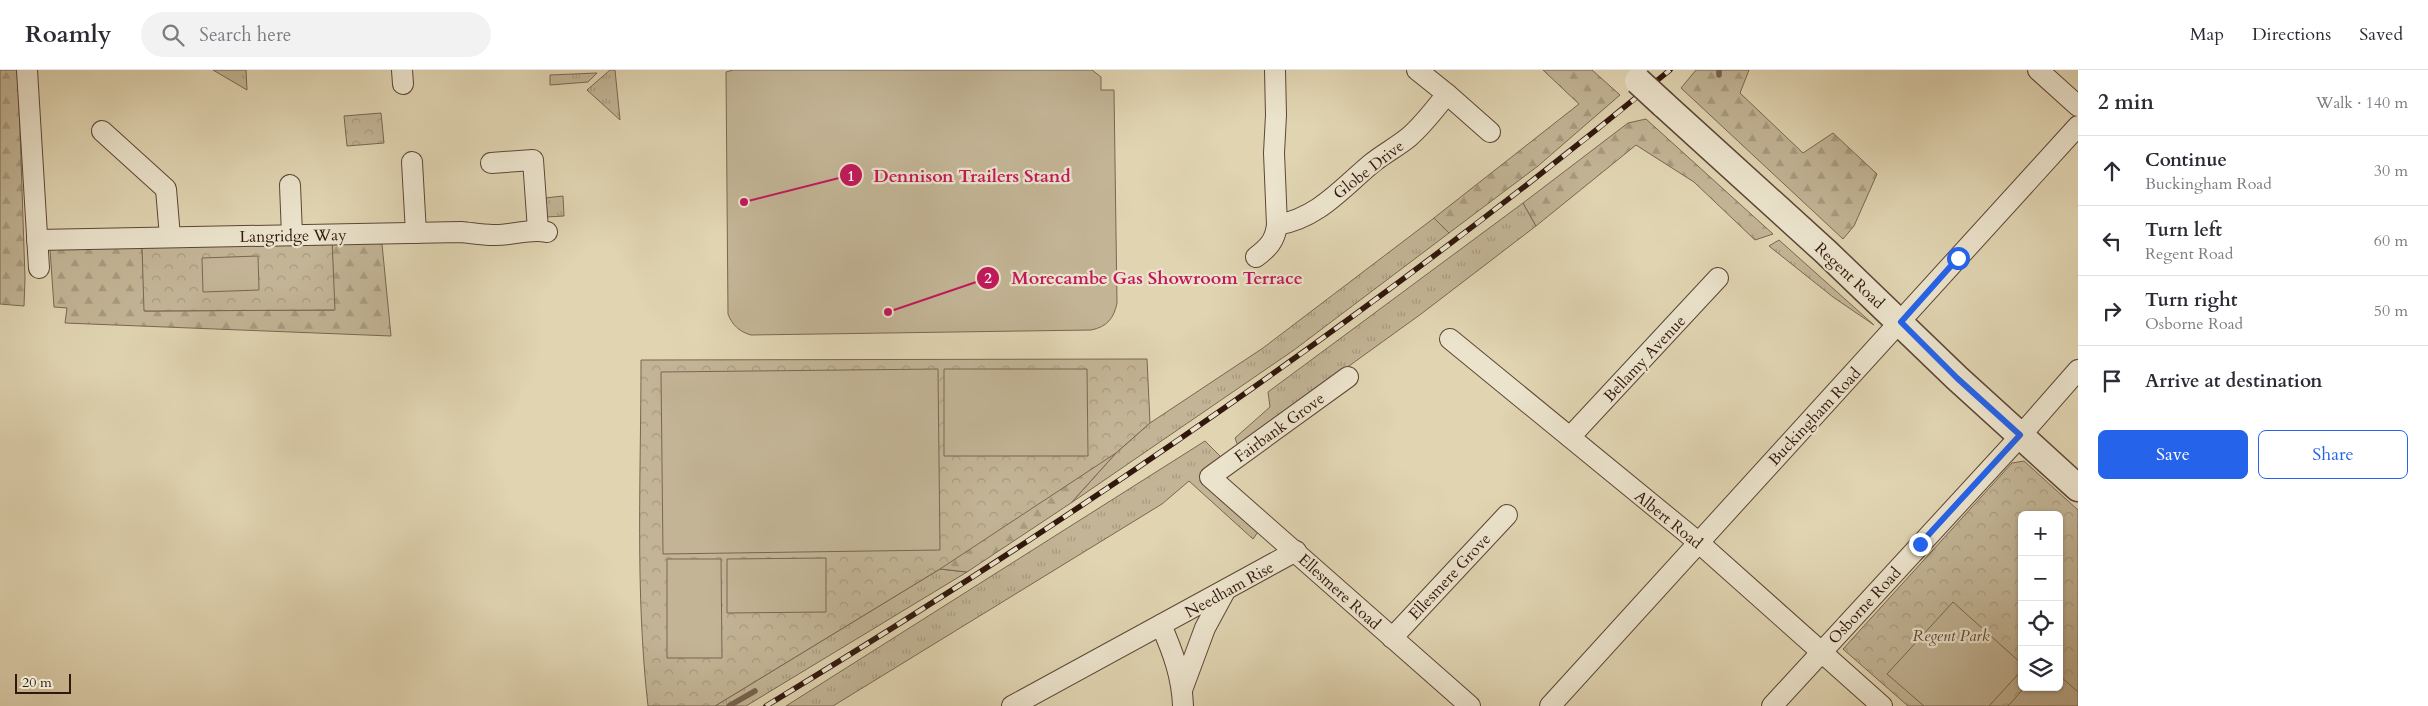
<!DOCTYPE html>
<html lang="en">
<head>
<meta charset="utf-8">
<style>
	:root { --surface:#fff; --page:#f2f2f3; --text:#2b2b33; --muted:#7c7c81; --line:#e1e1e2; --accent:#2563eb }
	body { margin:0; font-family:Cardo,serif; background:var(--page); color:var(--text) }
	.controls { position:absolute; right:15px; bottom:15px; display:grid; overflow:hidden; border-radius:8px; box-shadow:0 1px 4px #0004 }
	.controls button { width:45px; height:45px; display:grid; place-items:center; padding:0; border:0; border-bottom:1px solid var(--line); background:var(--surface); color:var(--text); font:25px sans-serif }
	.scale { position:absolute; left:15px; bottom:12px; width:56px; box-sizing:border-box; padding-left:5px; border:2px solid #31170d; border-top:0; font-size:14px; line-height:18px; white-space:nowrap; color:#31170d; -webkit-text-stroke:4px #ebe3cc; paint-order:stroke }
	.stop { position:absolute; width:15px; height:15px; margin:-11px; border:4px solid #2563eb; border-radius:50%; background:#fff }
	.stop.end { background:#2563eb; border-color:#fff; box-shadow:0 1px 5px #0008 }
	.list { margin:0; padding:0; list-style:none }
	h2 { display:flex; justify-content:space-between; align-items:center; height:65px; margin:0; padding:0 20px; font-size:21px }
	h2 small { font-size:16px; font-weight:400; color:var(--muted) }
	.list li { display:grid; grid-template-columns:32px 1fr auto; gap:15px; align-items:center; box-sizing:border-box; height:70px; padding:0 20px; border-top:1px solid var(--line) }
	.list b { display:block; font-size:19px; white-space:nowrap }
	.list p { margin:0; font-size:16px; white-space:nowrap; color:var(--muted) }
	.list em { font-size:16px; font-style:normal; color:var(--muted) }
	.actions { display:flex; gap:10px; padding:15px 20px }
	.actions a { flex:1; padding:11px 0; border:1px solid var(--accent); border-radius:8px; text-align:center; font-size:18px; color:var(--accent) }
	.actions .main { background:var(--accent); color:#fff }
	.icon { flex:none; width:28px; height:28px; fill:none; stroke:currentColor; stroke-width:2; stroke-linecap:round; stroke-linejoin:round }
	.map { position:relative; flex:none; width:2078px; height:636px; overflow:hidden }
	header { display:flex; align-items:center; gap:30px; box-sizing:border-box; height:70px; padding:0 25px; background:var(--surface); border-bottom:1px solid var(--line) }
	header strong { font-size:24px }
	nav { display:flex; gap:28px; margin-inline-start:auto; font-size:18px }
	.search { width:350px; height:45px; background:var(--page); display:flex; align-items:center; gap:12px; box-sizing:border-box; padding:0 18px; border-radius:28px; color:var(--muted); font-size:19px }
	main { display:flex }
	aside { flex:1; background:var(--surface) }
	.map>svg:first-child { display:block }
	.grass { fill:url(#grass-tufts); stroke:#7a6651 }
	.forest { fill:url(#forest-firs); stroke:#7a6651 }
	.park { fill:url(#park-crowns); stroke:#7a6651; fill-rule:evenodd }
	.garden { fill:#c2b495; stroke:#7a6651 }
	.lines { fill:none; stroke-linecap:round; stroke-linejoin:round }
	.stream { stroke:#76624e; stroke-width:5.5 }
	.minor-casing { stroke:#5d4636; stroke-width:22 }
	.tertiary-casing { stroke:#5d4636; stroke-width:29 }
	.minor { stroke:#ebe3cc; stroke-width:20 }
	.tertiary { stroke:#ebe3cc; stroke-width:26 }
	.rail-casing { stroke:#31170d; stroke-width:5.5 }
	.rail { stroke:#ebe3cc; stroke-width:4; stroke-dasharray:11; stroke-linecap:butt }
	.tertiary-bridge-casing { stroke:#5d4636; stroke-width:29; stroke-linecap:butt }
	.tertiary-bridge { stroke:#ebe3cc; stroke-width:26 }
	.route { stroke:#2563eb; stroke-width:6 }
	.labels { text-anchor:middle; stroke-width:4.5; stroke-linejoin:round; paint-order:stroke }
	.street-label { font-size:16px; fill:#31170d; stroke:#ebe3cc }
	.park-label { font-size:16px; font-style:italic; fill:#5c4636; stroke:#ebe3cc }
	.leader { fill:none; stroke:#c2185b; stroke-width:2 }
	.callout-dot { fill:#c2185b; stroke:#ebe3cc; stroke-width:2 }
	.mark-label { font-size:15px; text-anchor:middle; font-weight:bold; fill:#fff }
	.callout-label { font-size:18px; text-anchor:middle; font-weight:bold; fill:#c2185b; stroke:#ebe3cc; stroke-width:4.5; stroke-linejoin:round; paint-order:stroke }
</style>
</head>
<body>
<header>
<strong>Roamly</strong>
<div class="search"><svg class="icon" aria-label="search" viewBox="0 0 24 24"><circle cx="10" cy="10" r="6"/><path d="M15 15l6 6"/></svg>Search here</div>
<nav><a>Map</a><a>Directions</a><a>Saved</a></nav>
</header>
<main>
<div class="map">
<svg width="2078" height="636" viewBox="0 0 2078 636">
	<defs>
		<pattern id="grass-tufts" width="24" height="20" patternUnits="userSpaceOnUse" patternTransform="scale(1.25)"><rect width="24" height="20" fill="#c2b495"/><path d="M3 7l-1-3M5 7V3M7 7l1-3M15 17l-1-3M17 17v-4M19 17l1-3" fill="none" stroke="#a79a7f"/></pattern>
		<pattern id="forest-firs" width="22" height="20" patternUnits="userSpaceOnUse" patternTransform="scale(1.25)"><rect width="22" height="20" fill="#c2b495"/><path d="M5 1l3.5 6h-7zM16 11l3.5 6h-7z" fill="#a79a7f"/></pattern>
		<pattern id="park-crowns" width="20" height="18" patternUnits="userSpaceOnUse" patternTransform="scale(1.25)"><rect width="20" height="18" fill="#c2b495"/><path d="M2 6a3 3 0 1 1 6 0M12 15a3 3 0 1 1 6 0" fill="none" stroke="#a79a7f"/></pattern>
	</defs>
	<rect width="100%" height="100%" fill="#e0d4b1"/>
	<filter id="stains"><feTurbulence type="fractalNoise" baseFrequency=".004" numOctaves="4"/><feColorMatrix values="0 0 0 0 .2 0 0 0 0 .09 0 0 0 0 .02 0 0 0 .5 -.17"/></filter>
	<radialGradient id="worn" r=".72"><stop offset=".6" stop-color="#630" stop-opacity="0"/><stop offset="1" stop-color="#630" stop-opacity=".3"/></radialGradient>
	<g class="grass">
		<polygon points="213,0 246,0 247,20"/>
		<polygon points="610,0 615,0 620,50 587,20"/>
		<polygon points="597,3 588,12 550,15 550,5"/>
		<polygon points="563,126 564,146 546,147 545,128"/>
		<polygon points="1523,133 1536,156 1421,244 1238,376 1235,368 1270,337 1268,322"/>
		<polygon points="1434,148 1449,163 1294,280 1071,433 1116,383 1150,353 1263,278"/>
		<polygon points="1779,170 1874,255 1833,227 1769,176"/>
		<polygon points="1205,371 1222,388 1213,419 1219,429 1258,462 1253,469 1189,411 1162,434 833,636 786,636"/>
		<polygon points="940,499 967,502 746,636 715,636"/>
	</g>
	<g class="forest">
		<polygon points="0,0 18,0 25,208 24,236 0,234"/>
		<polygon points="1543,0 1592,0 1620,25 1538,96 1449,163 1434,148 1579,34"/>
		<polygon points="1696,0 1749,0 1740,23 1803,83 1833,63 1877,104 1854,156 1843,169 1681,18"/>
		<polygon points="1646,49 1773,164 1755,170 1694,112 1636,75 1536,156 1523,133 1628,53"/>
		<polygon points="332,169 382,174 391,266 65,253 67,238 54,237 50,179 142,176 145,241 334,240"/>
		<polygon points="1116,383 1071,433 967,502 940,499 954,465 1090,388"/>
	</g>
	<g class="park">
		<polygon points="381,43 384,73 347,76 344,46"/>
		<polygon points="332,169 335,240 144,241 142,176"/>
		<path d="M1147,289L1150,353L1116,383L940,499L715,636H648C635,522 641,405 641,290Z"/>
		<path d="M2024,391L2078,440V636H1908L1843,579L2012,393ZM2022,445H2059V617H2022Z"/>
	</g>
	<g class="garden">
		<path d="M733,0H1092L1101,7V20H1114L1117,233C1114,248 1107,257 1091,260L751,265C740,262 732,255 728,244L726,2Z"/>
		<polygon points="258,186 259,220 203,222 202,188"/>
		<polygon points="938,299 940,480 663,484 661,302"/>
		<polygon points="944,299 1087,299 1088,386 944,386"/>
		<polygon points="826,488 826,542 727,543 727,489"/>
		<polygon points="667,489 721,489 722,588 667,588"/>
		<polygon points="1953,532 2022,594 2022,600 1989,636 1924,636 1887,604"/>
		<polygon points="2059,605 2078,622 2078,636 2008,636 2025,617 2059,617"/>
	</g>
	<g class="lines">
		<g class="stream">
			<polyline points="1719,5 1719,0"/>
			<polyline points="729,636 755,621"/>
		</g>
		<defs>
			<g id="minor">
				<polyline points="27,0 39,198"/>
				<polyline points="402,0 403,14"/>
				<path d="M1275,0L1276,45L1274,83L1277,155C1318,148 1341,119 1371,94C1383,84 1397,77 1409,67C1423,55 1435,39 1447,24L1417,0"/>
				<polyline points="2038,0 2078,36"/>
				<polyline points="1447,24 1490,62"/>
				<polyline points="102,61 166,119 170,167"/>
				<polyline points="412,92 416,163"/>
				<polyline points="491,93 533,90 538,160"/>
				<polyline points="290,115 292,165"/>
				<path d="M37,170L461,162C472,163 482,165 493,165C511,166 530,158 547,162"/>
				<path d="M1256,187C1268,178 1275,171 1277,155"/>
				<polyline points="1450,269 1698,472 1882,636"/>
				<polyline points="1348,307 1210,407 1470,636"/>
				<polyline points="1570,367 1718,208"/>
				<path d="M1161,555C1173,582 1182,607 1183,636"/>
				<polyline points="1392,568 1507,445"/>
				<polyline points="1182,620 1205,558 1225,521"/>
				<polyline points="1012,636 1296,481"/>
				<polyline points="1550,636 2078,56"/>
				<polyline points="1772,636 2014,373 2078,300"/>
			</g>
			<polyline id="tertiary" points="1663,34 1826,182 1957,308 2078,418"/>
		</defs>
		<use href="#minor" class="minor-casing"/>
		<use href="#tertiary" class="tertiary-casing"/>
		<use href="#minor" class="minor"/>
		<use href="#tertiary" class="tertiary"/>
		<defs>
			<path id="rail" d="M766,636C1081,445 1385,235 1670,0"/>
		</defs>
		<use href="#rail" class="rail-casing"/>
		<use href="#rail" class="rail"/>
		<defs>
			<polyline id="tertiary-bridge" points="1638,11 1663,34"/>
		</defs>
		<use href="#tertiary-bridge" class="tertiary-bridge-casing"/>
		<use href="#tertiary-bridge" class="tertiary-bridge"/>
	</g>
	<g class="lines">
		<polyline class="route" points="1920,474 2020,365 1957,308 1901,252 1958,188"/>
	</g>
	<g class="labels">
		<g class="street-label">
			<text transform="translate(1368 99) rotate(-38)" y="6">Globe Drive</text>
			<text transform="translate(293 165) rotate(-1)" y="6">Langridge Way</text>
			<text transform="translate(1850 205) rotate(43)" y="6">Regent Road</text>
			<text transform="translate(1644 288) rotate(-47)" y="6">Bellamy Avenue</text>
			<text transform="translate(1814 346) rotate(-47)" y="6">Buckingham Road</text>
			<text transform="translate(1279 357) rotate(-36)" y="6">Fairbank Grove</text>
			<text transform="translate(1669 449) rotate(39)" y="6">Albert Road</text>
			<text transform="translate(1449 506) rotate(-47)" y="6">Ellesmere Grove</text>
			<text transform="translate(1229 519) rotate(-29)" y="6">Needham Rise</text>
			<text transform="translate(1340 521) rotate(42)" y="6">Ellesmere Road</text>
			<text transform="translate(1864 535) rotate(-47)" y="6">Osborne Road</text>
		</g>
		<g class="park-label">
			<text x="1951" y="571">Regent Park</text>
		</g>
	</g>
	<path class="leader" d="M744 132L851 105M888 242L988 208"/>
	<g class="callout-dot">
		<circle cx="744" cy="132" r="5"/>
		<circle cx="888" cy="242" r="5"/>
		<circle cx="851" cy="105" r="12"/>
		<circle cx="988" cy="208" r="12"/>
	</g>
	<g class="mark-label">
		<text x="851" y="111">1</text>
		<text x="988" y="213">2</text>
	</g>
	<g class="callout-label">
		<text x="972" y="112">Dennison Trailers Stand</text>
		<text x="1157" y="214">Morecambe Gas Showroom Terrace</text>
	</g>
	<rect width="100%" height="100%" filter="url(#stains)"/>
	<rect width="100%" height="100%" fill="url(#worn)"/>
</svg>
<div class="controls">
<button>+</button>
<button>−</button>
<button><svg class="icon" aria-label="locate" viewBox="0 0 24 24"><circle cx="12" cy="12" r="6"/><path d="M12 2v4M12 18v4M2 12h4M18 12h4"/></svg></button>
<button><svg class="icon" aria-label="layers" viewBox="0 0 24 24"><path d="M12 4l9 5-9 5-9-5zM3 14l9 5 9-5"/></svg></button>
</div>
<div class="scale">20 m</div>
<div class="stop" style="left:1958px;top:188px"></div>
<div class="stop end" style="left:1920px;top:474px"></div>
</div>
<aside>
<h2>2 min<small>Walk · 140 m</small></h2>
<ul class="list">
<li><svg class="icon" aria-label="ahead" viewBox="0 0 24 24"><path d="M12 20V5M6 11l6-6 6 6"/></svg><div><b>Continue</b><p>Buckingham Road</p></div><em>30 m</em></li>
<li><svg class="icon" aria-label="left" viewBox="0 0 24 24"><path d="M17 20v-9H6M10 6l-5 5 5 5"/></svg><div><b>Turn left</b><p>Regent Road</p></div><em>60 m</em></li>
<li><svg class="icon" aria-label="right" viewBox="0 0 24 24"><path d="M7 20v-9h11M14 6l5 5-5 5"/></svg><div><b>Turn right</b><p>Osborne Road</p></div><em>50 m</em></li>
<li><svg class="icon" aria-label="arrive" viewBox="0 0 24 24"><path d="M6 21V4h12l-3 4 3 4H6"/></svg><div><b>Arrive at destination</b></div></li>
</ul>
<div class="actions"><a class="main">Save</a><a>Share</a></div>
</aside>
</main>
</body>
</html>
